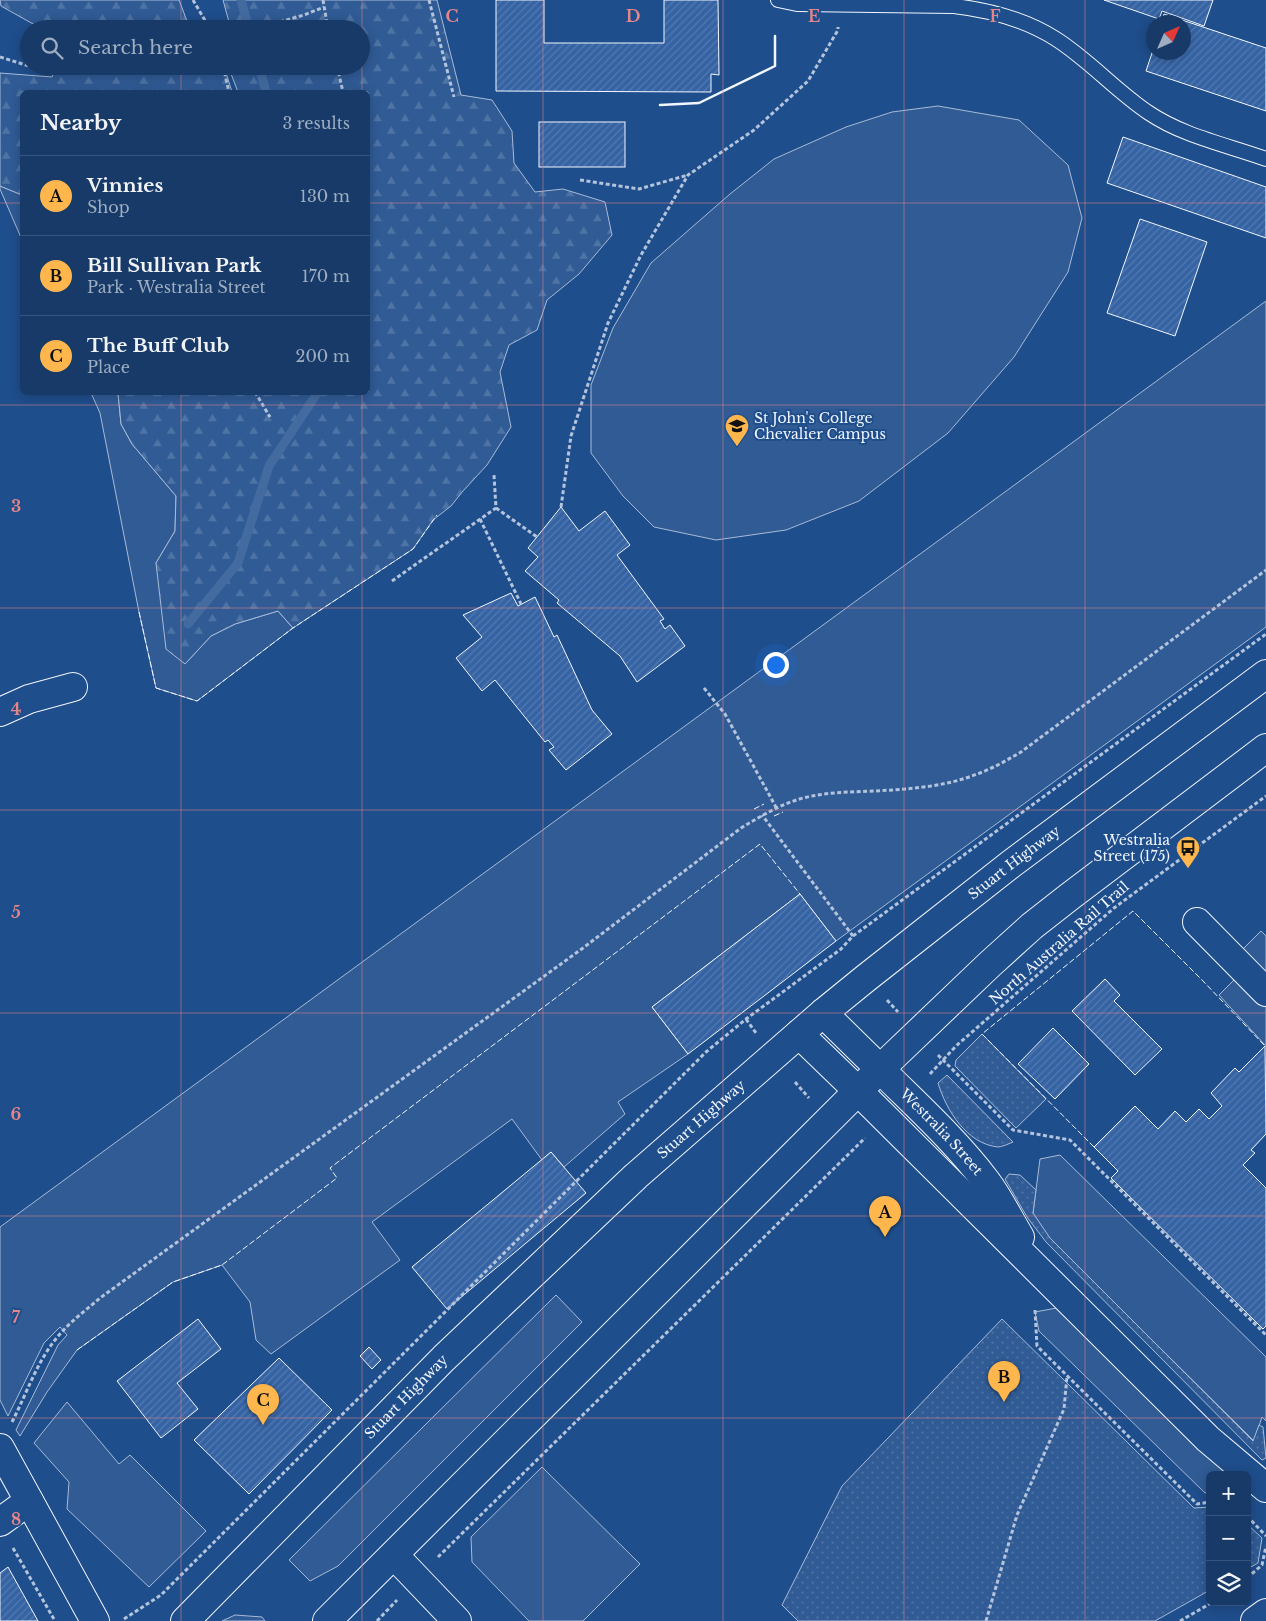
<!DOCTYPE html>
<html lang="en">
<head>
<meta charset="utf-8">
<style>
	:root { --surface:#173a69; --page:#244571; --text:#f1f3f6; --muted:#9eadc0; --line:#36547d; --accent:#ffb74d }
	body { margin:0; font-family:"Libre Baskerville",serif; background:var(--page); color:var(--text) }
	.controls { position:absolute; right:15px; bottom:15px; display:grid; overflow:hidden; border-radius:8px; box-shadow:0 2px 12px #0003 }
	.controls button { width:45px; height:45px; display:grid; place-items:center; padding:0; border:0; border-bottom:1px solid var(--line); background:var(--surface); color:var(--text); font:25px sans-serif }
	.compass { position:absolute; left:1146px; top:15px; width:45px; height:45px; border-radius:50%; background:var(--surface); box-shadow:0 2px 12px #0003; rotate:45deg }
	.you { position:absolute; left:775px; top:664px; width:18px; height:18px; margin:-12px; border:4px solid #fff; border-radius:50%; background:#1a73e8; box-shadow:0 0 0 8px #1a73e833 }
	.badge { display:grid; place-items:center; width:32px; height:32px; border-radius:50%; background:var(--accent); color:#111; font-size:16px; font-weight:700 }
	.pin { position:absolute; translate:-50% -41px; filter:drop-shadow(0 1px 2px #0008) }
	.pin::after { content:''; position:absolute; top:26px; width:18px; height:15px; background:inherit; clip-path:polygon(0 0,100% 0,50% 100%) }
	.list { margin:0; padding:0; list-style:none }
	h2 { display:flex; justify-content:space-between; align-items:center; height:65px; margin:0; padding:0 20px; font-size:21px }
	h2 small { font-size:16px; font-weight:400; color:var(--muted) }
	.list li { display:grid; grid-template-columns:32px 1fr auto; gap:15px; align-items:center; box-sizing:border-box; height:80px; padding:0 20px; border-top:1px solid var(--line) }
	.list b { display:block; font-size:19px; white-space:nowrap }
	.list p { margin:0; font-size:16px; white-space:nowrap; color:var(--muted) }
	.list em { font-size:16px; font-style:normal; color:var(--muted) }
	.icon { flex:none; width:28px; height:28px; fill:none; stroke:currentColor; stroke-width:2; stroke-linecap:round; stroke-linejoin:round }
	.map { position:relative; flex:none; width:1266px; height:1621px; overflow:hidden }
	.search { position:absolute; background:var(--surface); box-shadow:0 2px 12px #0003; left:20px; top:20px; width:350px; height:55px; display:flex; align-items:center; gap:12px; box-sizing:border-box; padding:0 18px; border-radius:28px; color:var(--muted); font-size:19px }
	.panel { position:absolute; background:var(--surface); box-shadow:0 2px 12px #0003; left:20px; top:90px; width:350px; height:305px; border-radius:8px }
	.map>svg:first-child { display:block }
	.built { fill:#305b95; stroke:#a8bbd7 }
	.forest { fill:url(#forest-firs); stroke:#a8bbd7 }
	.park { fill:url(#park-dots); stroke:#a8bbd7 }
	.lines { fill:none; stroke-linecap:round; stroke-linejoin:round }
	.stream { stroke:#446ba0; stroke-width:9 }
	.building { fill:url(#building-hatch); stroke:#f2f6ff }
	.service-casing { stroke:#f2f6ff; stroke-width:16 }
	.minor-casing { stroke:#f2f6ff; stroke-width:30 }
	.trunk-casing { stroke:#f2f6ff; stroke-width:30 }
	.path { stroke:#b3c4dc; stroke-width:3; stroke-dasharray:4 2.5; stroke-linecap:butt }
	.service { stroke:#1f4e8c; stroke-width:14 }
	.minor { stroke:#1f4e8c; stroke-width:28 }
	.trunk { stroke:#1f4e8c; stroke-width:28 }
	.fence { stroke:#f2f6ff; stroke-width:1; stroke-dasharray:6 2.5; stroke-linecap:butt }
	.wall { stroke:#f2f6ff; stroke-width:2.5 }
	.grid { fill:none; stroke:#e38589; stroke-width:1; stroke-opacity:0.55 }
	.labels { text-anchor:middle; stroke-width:4; stroke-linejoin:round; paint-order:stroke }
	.poi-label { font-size:14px; fill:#f2f6ff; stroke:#1f4e8c; text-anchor:start }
	.street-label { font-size:14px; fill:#f2f6ff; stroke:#1f4e8c }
	.grid-label { font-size:16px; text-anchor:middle; font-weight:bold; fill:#e38589; stroke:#1f4e8c; stroke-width:4; stroke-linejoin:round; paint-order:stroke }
</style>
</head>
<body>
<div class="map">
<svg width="1266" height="1621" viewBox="0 0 1266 1621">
	<defs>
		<pattern id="forest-firs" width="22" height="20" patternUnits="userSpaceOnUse" patternTransform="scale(1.25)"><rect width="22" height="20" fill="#305b95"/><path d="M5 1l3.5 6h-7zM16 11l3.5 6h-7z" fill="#4e73a5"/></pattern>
		<pattern id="park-dots" width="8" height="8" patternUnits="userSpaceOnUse" patternTransform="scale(1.25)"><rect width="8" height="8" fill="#305b95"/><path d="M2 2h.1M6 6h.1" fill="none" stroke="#4e73a5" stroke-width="1.8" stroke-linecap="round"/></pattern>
		<pattern id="building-hatch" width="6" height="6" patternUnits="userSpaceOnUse" patternTransform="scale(1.25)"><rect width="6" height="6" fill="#3563a3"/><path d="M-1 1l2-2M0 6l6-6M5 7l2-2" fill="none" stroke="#537ab1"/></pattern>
	</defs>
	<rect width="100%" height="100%" fill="#1f4e8c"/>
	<g class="built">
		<polygon points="938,106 1019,120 1068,165 1082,218 1068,272 1014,357 948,433 859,501 786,530 716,540 654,527 623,496 591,453 591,385 613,328 651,263 730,194 774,159 846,127 892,112"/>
		<polygon points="0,186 22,195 22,240 0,189"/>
		<polygon points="1266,301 1266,627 836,941 800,894 652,1007 688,1054 618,1102 625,1114 564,1167 551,1152 542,1160 512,1119 372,1222 400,1260 271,1354 256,1340 250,1302 222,1265 173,1282 77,1350 47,1392 20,1436 16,1430 58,1345 67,1335 60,1327 44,1343 8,1416 0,1400 0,1227"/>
		<polygon points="91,393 118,393 121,424 132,444 176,496 175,531 156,563 185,664 211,636 235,624 278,611 293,628 197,701 156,688 139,612 100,413"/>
		<polygon points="1261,931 1266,936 1266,1046 1219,995 1244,970 1233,959"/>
		<polygon points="1060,1155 1266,1357 1266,1421 1262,1417 1254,1441 1049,1238 1033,1213 1040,1159"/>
		<polygon points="556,1295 582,1322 338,1566 310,1581 289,1560"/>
		<polygon points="1062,1307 1232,1475 1210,1475 1210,1491 1205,1493 1039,1331 1035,1312"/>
		<polygon points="67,1402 119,1464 130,1455 206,1531 149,1587 67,1509 69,1482 34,1443"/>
		<polygon points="542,1467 640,1564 583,1621 529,1621 472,1562 471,1537"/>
		<polygon points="235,1615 262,1617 265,1621 222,1621"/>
	</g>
	<g class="forest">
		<polygon points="0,0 179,0 190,29 42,29 1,6"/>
		<polygon points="223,0 437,0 461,95 492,100 512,131 514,163 535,192 563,189 605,202 612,235 579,274 547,300 537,330 509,345 500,372 511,427 487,465 463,491 451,506 433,520 413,549 293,628 278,611 235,624 211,636 185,664 166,649 156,563 175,531 176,496 132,444 121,424 118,393 368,392 368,92 238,92 228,66 361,66 361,29 227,29 229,22"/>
		<polygon points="56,66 224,66 232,92 22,92 22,195 0,186 0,73 52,77"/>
	</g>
	<g class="park">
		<polygon points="982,1034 1046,1099 1016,1128 955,1066 956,1060"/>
		<path d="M947,1075L1013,1142C1008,1144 1002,1147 998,1147C967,1144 946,1110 938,1083Z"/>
		<polygon points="1009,1174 1020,1175 1036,1190 1033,1213 1050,1238 1253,1441 1259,1425 1263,1427 1266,1458 1262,1460 1046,1242 1027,1217 1005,1179"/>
		<polygon points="1002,1319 1194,1508 1210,1507 1210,1590 1155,1621 798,1621 782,1605 842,1486"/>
		<polygon points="1247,1524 1262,1538 1258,1563 1247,1569"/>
	</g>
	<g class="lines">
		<g class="stream">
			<polyline points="241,0 249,29"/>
			<polyline points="259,66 266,92"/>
			<polyline points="188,624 238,563 269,466 318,392"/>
		</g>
	</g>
	<g class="building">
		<polygon points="496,0 544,0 544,43 664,43 664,0 718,0 719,75 711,74 711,92 496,91"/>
		<polygon points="1104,0 1213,0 1204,26 1162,11 1159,19"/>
		<polygon points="1164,14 1266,48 1266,111 1146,71 1154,47 1154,52 1184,52 1184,22 1161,22"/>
		<rect x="539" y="122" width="86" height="45"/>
		<polygon points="1123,137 1266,187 1266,238 1107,183"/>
		<polygon points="1140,219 1207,242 1175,336 1107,313"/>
		<polygon points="561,507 579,531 605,511 630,545 617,555 664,619 660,621 665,629 670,625 685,646 637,682 620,656 557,603 559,600 525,571 538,557 528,548"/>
		<polygon points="511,593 518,606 535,597 554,637 557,635 592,710 612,734 566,770 549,750 554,747 548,740 545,742 495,680 482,691 456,658 482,637 463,615"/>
		<polygon points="800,894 836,941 688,1054 652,1007"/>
		<polygon points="1105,979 1120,995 1114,1001 1162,1049 1135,1075 1072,1011"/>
		<polygon points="1053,1028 1089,1064 1055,1099 1018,1064"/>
		<polygon points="1265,1046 1266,1134 1251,1150 1255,1153 1243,1165 1266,1188 1266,1326 1263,1329 1111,1178 1118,1171 1094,1147 1135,1106 1158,1129 1175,1111 1186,1122 1199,1109 1209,1119 1222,1106 1211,1093 1235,1068 1239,1072"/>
		<polygon points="551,1152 586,1193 447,1309 412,1267"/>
		<polygon points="198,1319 221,1349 177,1383 198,1409 161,1438 117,1381"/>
		<polygon points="369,1347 381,1360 372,1369 360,1356"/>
		<polygon points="279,1358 332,1410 249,1494 194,1440"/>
		<polygon points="8,1567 38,1621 0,1621 0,1573"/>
	</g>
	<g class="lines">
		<defs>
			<path id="service" d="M778,0L797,4L954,6C989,10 1026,20 1056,39C1089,60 1116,91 1149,113C1183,136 1227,145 1266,159"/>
			<g id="minor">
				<polyline points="0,712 29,699 73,687"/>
				<polyline points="1197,922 1266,992"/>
				<path id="s1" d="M880,1069C916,1105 955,1140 986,1181C999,1198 1009,1219 1020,1237"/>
				<polyline points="858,1091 1208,1439 1266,1488"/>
				<polyline points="0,1448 95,1621"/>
				<polyline points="0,1522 29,1501"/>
				<polyline points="394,1555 457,1621"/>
				<polyline points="1255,1621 1266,1613"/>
			</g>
			<g id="trunk">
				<polyline points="823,1013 880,1069"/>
				<polyline points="799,1034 858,1091"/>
				<path id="s2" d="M185,1621L444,1358L636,1176L823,1013L866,978L1011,864L1266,674"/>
				<polyline points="327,1621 880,1069 990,964 1032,926 1069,897 1266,748"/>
			</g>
		</defs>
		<use href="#service" class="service-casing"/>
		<use href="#minor" class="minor-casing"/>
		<use href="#trunk" class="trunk-casing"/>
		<g class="path">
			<polyline points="193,0 210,29"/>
			<polyline points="323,0 328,29"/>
			<polyline points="429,0 454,97"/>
			<polyline points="255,29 304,15 324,7"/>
			<polyline points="0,57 29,66"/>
			<polyline points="30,66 46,71"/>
			<polyline points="223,66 229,92"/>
			<polyline points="337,66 343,92"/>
			<polyline points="580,180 639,189 688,175"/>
			<polyline points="255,392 270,417"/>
			<polyline points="561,507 571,436 608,323 641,255 688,175 754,130 808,81 838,30 838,27"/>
			<polyline points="496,508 537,537"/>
			<polyline points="480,519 521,604"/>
			<polyline points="392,581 496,508 494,475"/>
			<polyline points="704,688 725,714 777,809"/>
			<polyline points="853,936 1266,634"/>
			<polyline points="887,1000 898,1012"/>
			<polyline points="746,1019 756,1033"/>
			<polyline points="938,1055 1013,1130 1070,1140 1266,1335"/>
			<polyline points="930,1074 956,1046 1114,908 1266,796"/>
			<polyline points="795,1082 809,1098"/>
			<polyline points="1035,1310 1037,1346 1197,1504 1210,1502"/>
			<path d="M12,1422C26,1395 36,1364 55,1340C68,1323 85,1311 100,1298L583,948L741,828C761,816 781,804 803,798C827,792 851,792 875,791C909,789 945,787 977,774C992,769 1007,760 1021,752L1266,570"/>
			<polyline points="1247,1516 1266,1536"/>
			<polyline points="13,1548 55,1621"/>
			<polyline points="438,1557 865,1138"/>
			<polyline points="1247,1578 1262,1565 1266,1546"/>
			<polyline points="124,1619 161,1595 706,1052 746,1019 841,949 853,936 762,815"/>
			<polyline points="377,1621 397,1600"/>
			<polyline points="986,1621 1017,1515 1064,1409 1067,1376"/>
			<polyline points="1180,1621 1213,1602"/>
		</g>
		<use href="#service" class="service"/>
		<use href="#minor" class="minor"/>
		<use href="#trunk" class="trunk"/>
		<g class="fence">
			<polyline points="139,612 156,688 197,701 293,628 413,549 437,515"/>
			<polyline points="754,809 764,804"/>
			<polyline points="774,816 783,812"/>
			<polyline points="1094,1147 982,1034 1133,911 1203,981 1265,1046"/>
			<polyline points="77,1350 173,1282 222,1265 337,1178 330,1168 760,844 800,894"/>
		</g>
		<polyline class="wall" points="660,105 699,103 775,66 775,36"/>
	</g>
	<path class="grid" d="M181,0V29M362,0V92M543,0V1621M723,0V1621M904,0V1621M1085,0V1621M181,66V92M0,203H22M368,203H1266M181,392V1621M362,392V1621M0,405H1266M0,608H1266M0,810H1266M0,1013H1266M0,1216H1266M0,1418H1266"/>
	<defs>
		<symbol id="university-pin" viewBox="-11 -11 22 30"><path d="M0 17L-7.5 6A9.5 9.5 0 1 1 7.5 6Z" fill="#ffb74d" stroke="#1f4e8c"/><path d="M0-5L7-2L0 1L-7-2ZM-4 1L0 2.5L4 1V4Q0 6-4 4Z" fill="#111"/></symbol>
		<symbol id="bus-pin" viewBox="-11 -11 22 30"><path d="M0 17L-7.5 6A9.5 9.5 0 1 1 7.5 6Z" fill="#ffb74d" stroke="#1f4e8c"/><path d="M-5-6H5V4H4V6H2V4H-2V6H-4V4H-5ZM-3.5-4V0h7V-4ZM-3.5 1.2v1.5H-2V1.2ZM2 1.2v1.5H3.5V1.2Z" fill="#111"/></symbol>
	</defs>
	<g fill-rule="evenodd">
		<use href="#university-pin" x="723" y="412" width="28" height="38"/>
		<use href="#bus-pin" x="1174" y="834" width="28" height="38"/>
	</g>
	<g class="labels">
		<g class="poi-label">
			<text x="754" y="423">St John's College<tspan x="754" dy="16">Chevalier Campus</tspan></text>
			<text x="1170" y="845" text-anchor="end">Westralia<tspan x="1170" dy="16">Street (175)</tspan></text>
		</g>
		<g class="street-label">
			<text dy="5" stroke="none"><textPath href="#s2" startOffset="1125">Stuart Highway</textPath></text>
			<text transform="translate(1059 943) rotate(-41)" y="5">North Australia Rail Trail</text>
			<text dy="5" stroke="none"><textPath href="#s2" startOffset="720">Stuart Highway</textPath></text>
			<text dy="5" stroke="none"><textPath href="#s1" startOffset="88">Westralia Street</textPath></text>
			<text dy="5" stroke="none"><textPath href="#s2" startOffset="315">Stuart Highway</textPath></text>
		</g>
	</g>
	<g class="grid-label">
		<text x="452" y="22">C</text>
		<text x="633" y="22">D</text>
		<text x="814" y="22">E</text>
		<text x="995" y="22">F</text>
		<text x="16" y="512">3</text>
		<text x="16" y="715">4</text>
		<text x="16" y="918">5</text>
		<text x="16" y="1120">6</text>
		<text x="16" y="1323">7</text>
		<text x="16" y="1525">8</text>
	</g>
</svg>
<div class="controls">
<button>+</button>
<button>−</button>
<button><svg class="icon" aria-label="layers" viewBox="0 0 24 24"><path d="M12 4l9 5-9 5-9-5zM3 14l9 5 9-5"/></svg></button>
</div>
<svg class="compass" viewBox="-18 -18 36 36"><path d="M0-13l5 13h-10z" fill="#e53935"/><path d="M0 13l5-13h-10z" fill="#9eadc0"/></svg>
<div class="you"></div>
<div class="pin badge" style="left:885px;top:1237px">A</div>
<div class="pin badge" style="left:1004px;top:1402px">B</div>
<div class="pin badge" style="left:263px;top:1425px">C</div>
<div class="search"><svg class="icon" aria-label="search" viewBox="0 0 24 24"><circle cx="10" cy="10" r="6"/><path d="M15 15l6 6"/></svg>Search here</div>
<section class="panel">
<h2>Nearby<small>3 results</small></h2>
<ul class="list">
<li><span class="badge">A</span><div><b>Vinnies</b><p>Shop</p></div><em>130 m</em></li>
<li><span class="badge">B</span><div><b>Bill Sullivan Park</b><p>Park · Westralia Street</p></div><em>170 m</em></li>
<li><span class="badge">C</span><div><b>The Buff Club</b><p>Place</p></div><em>200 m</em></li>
</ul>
</section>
</div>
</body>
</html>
